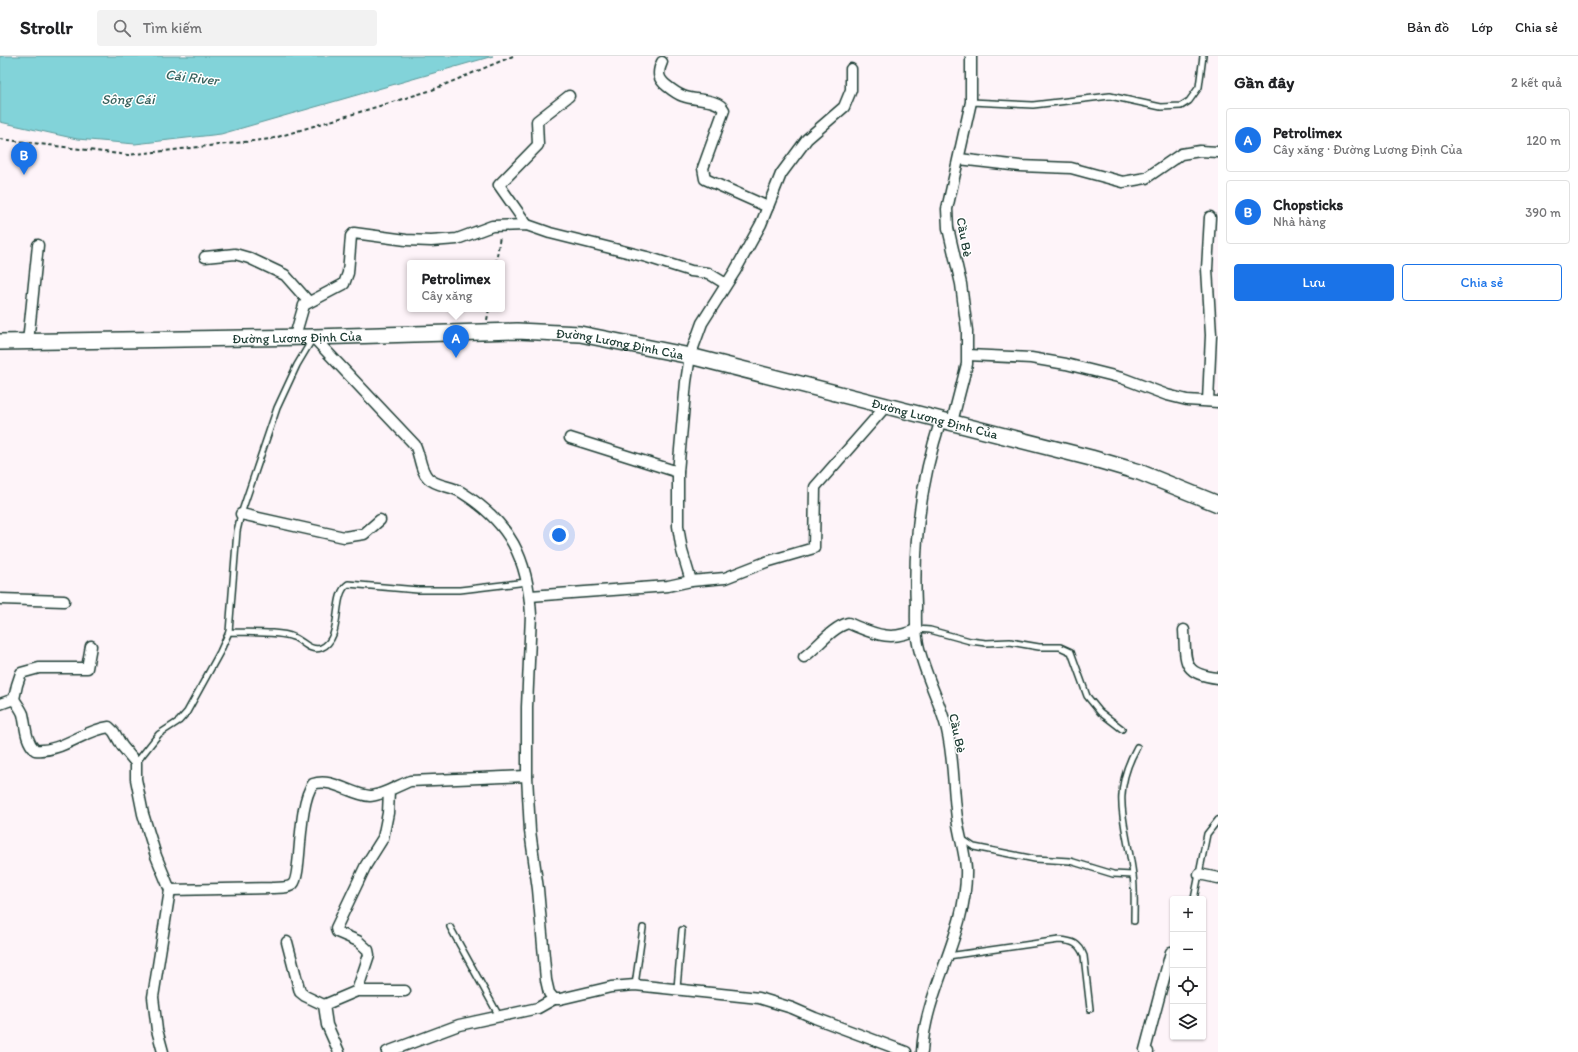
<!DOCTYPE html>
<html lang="vi">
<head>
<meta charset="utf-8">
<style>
	:root { --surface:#fff; --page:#f2f2f2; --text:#202124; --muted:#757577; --line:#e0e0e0; --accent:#1a73e8 }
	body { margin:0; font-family:Itim,sans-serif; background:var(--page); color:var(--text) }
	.controls { position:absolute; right:12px; bottom:12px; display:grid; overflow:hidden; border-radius:4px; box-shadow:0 1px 3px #0004 }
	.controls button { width:36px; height:36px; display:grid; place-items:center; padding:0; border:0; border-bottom:1px solid var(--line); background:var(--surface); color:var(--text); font:20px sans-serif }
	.you { position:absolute; left:559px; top:479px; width:14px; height:14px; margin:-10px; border:3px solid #fff; border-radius:50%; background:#1a73e8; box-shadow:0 0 0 6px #1a73e833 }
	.badge { display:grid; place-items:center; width:26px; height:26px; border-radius:50%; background:var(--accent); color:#fff; font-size:13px; font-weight:700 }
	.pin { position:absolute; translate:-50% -33px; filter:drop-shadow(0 1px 2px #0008) }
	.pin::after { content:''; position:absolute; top:21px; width:14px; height:12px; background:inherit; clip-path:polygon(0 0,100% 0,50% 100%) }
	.popup { position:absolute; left:407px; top:204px; width:98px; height:52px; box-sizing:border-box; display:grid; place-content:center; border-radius:4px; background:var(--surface); filter:drop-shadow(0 1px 3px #0005); font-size:13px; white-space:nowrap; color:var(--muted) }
	.popup b { font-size:15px; color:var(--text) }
	.popup::after { content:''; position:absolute; left:50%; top:100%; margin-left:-8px; border:8px solid transparent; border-top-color:var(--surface) }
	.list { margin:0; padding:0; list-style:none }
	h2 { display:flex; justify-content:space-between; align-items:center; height:52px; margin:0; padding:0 16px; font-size:17px }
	h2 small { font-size:13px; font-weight:400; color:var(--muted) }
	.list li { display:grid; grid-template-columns:26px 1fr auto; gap:12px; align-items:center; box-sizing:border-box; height:64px; margin:0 8px 8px; padding:0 8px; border:1px solid var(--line); border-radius:4px }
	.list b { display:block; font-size:15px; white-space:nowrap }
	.list p { margin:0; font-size:13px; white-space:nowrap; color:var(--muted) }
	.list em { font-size:13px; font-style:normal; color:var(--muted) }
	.actions { display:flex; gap:8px; padding:12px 16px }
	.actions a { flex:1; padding:9px 0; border:1px solid var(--accent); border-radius:4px; text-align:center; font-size:14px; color:var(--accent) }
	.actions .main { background:var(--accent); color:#fff }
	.icon { flex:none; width:22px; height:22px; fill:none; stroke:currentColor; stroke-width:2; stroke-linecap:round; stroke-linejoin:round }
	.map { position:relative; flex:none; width:1218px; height:996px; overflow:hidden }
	header { display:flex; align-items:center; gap:24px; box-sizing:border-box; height:56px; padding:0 20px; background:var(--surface); border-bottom:1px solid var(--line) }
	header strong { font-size:19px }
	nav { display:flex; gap:22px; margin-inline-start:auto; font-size:14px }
	.search { width:280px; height:36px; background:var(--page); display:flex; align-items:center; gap:10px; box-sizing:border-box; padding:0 14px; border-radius:4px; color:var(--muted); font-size:15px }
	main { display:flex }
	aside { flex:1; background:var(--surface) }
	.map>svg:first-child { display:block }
	.water { fill:#82d3d9; stroke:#5a9797 }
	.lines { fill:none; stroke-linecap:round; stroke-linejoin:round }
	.lane-casing { stroke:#1f3d34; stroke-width:8 }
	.street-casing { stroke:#1f3d34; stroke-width:13 }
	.secondary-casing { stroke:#1f3d34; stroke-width:18 }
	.path { stroke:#1f3d34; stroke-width:2; stroke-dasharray:4 3; stroke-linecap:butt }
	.lane { stroke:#fff; stroke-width:5 }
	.street { stroke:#fff; stroke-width:10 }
	.secondary { stroke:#fff; stroke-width:15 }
	.labels { text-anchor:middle; stroke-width:3; stroke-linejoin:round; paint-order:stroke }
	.street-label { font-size:13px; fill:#1f3d34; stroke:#fff }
	.water-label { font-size:14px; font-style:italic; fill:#38625d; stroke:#fff }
</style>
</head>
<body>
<header>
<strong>Strollr</strong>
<div class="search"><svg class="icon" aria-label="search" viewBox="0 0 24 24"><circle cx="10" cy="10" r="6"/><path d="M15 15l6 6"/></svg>Tìm kiếm</div>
<nav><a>Bản đồ</a><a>Lớp</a><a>Chia sẻ</a></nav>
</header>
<main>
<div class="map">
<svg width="1218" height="996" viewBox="0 0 1218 996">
	<rect width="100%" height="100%" fill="#fef4f9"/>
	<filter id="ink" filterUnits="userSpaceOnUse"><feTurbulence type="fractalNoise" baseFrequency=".025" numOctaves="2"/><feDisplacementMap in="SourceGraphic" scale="8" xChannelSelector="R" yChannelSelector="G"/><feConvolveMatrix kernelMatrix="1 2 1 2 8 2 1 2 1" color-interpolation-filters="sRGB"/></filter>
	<g filter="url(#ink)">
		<polygon class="water" points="0,0 493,0 221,78 135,88 77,83 0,66"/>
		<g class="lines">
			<defs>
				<g id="lane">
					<polyline points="971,46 1033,49 1110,40 1161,51 1181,50 1189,45 1199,31 1203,0"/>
					<polyline points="917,573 930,574 970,585 986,587 1010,586 1039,591 1060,591 1071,596 1087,640 1100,656 1122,673"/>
					<path d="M229,576C245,577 280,575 293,581C302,584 310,596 321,592C344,583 331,539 348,528L418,534H460L527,526"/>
					<polyline points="136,707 159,678 179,665 187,656 220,596 229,576 237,475 241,458 277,352 297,309 313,282"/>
					<polyline points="962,783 974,791 1035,803 1070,805 1113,818 1133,819"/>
					<polyline points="1194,843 1207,778 1218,764"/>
					<path d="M1134,865C1134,850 1135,834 1133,819C1127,769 1109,741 1137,691"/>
					<polyline points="450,871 499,960"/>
					<path d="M948,900L1059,884C1073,885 1079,887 1084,900L1090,953"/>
					<polyline points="635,929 643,872"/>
					<polyline points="677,932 682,874"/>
				</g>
				<g id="street">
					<path d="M662,6C657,17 658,23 667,30C672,34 677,38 683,40C695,45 718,42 724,54L703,112L705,123L768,151"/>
					<polyline points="959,103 1020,110 1071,112 1123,126 1146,122 1181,98 1200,95 1218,96"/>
					<polyline points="527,169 499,129 538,89 537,65 569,40"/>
					<polyline points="205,201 235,198 249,202 285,219 308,245"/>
					<polyline points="295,280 304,249 344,228 348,217 351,180 354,177 406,184 431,185 457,183 492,170 527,169 550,177 647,201 691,215 708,217 726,228"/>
					<path d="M313,281L415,389C420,399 420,414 428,422C436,430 451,430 461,436C510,466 528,503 531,559L527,651V720L530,775L538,833L546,924L549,937L554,943H560L611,931L635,929L759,942L792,952L815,962L906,996"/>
					<polyline points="28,286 38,189"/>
					<polyline points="968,299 1031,302 1066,308 1122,322 1167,339 1187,344 1218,346"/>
					<polyline points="1208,345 1211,279 1207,213 1210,161"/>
					<polyline points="952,366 967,308 967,275 961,228 948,172 947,153 971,46 971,0"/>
					<polyline points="570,382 678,416"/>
					<polyline points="241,458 344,481 364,478 380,464"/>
					<polyline points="691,525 682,495 678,470 678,416 686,326 690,300 702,267 735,215 761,168 781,118 807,83 844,51 851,34 851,13"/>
					<polyline points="530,540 668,530 691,525 725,522 766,506 814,492 815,431 887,349"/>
					<polyline points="0,543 64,545"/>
					<path d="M1184,574C1186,605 1181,618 1218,622"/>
					<path d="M804,601C818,591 831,572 848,567C873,577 890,587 917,573"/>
					<polyline points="14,643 17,629 21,617 39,612 87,612 91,590"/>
					<path d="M0,648L14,643C17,648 21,653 23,658C26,671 25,684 35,694C60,697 84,674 109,671L114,676L122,690L136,707V723L143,758L156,800L170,834L153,941L157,974L163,996"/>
					<polyline points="1199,818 1218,822"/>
					<path d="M170,834L272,832C279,831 288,833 293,828C302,819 297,749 313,728C332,721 351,739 370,740C381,740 399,729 410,725L527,720"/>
					<polyline points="287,886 300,936 305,940 324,949 327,969 339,996"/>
					<polyline points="357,935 369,899 368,894 358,885 337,876 336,872 366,809 383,782 388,757 389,735"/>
					<polyline points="324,949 357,935 405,935"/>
					<polyline points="387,996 459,969 538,952 554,943"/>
					<path d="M922,996C925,933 968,877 966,813C965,796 959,779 957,762C953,733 954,703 947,674C940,645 924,618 918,588C915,575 916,562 916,549C913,485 921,424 941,363"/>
					<polyline points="1148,996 1145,994 1171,896"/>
				</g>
				<g id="secondary">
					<path id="s1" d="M0,286L313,281L517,275L580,278L690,300L1091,402L1139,416L1218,448"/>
				</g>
			</defs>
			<use href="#lane" class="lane-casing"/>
			<use href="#street" class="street-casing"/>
			<use href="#secondary" class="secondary-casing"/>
			<g class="path">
				<polyline points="0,83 128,99 271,83 432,34 513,0"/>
				<polyline points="496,207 500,180"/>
				<polyline points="487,264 489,253"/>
			</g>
			<use href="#lane" class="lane"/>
			<use href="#street" class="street"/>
			<use href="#secondary" class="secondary"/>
		</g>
	</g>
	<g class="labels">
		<g class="street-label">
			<text transform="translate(965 181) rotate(80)" y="5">Cầu Bè</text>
			<text dy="5" stroke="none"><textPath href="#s1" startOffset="297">Đường Lương Định Của</textPath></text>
			<text dy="5" stroke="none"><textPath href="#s1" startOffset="621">Đường Lương Định Của</textPath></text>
			<text dy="5" stroke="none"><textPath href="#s1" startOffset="945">Đường Lương Định Của</textPath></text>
			<text transform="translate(958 677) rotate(78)" y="5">Cầu Bè</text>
		</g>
		<g class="water-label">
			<text transform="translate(192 21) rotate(7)" y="5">Cái River</text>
			<text x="128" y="48">Sông Cái</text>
		</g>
	</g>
</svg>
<div class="controls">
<button>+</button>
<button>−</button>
<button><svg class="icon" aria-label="locate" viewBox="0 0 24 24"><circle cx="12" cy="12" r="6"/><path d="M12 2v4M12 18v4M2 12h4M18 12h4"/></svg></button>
<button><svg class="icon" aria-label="layers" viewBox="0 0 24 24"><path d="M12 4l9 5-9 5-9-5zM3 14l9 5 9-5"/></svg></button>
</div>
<div class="you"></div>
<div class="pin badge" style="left:456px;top:302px">A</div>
<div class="popup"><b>Petrolimex</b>Cây xăng</div>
<div class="pin badge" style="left:24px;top:119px">B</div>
</div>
<aside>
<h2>Gần đây<small>2 kết quả</small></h2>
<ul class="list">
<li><span class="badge">A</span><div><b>Petrolimex</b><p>Cây xăng · Đường Lương Định Của</p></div><em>120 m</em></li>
<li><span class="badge">B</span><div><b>Chopsticks</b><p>Nhà hàng</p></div><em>390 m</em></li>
</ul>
<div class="actions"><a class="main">Lưu</a><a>Chia sẻ</a></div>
</aside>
</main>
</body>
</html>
